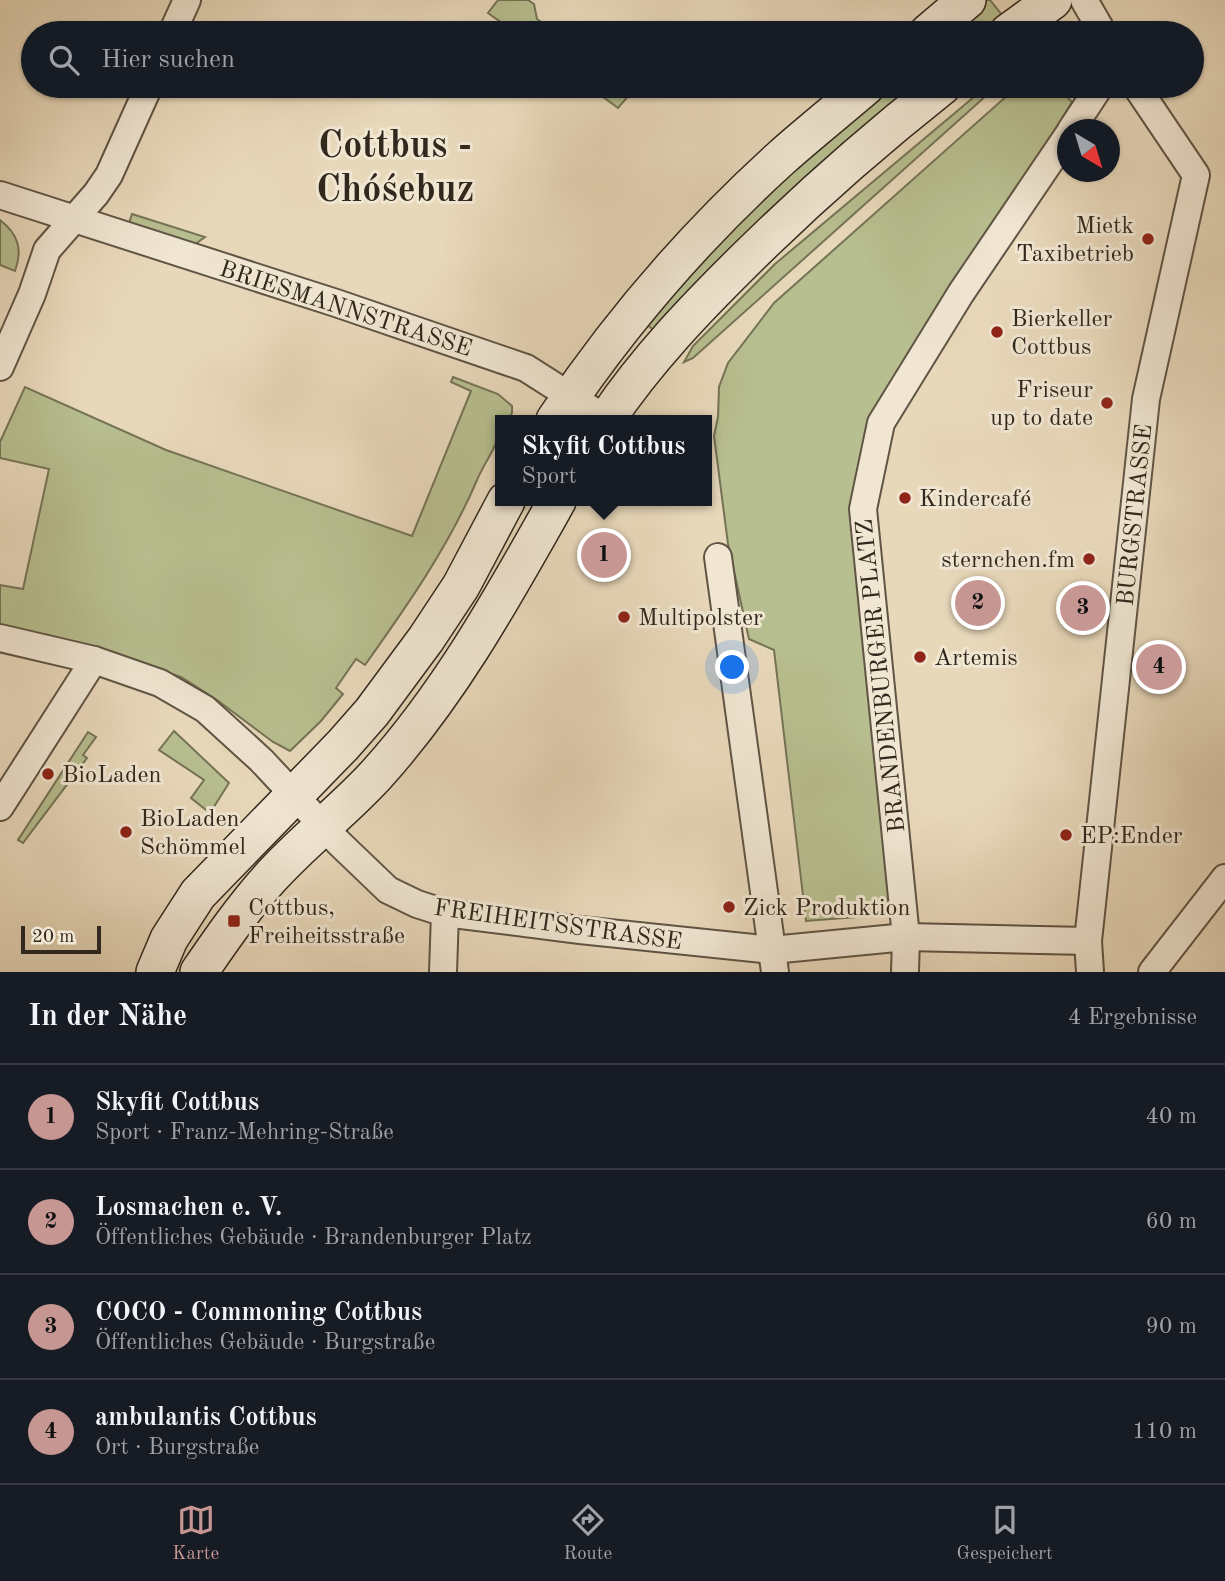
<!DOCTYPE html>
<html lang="de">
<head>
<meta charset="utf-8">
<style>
	:root { --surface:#171b24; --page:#20242c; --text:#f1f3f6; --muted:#9ea1a6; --line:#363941; --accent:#c59692 }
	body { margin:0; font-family:"Old Standard TT",serif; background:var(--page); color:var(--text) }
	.compass { position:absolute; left:1057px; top:119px; width:63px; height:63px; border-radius:50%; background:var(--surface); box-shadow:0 2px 5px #0004; rotate:142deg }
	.scale { position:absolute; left:21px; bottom:18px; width:80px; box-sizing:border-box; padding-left:7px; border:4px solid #33281d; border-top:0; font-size:19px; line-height:24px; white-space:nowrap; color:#33281d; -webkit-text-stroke:5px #f0e6d2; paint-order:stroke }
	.you { position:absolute; left:733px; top:668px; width:24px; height:24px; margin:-18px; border:5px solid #fff; border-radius:50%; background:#1a73e8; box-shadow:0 0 0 10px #1a73e833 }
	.badge { display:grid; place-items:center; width:46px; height:46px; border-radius:50%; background:var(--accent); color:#111; font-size:23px; font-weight:700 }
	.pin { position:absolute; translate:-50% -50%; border:4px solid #fff; box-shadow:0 2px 7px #0006 }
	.popup { position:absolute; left:495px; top:415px; width:217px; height:91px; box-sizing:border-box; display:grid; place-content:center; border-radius:0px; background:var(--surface); filter:drop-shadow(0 2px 5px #0005); font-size:23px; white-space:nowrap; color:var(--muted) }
	.popup b { font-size:26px; color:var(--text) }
	.popup::after { content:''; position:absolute; left:50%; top:100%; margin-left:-14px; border:14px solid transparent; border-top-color:var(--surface) }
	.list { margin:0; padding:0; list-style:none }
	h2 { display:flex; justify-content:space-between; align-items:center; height:91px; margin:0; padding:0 28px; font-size:30px }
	h2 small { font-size:23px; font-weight:400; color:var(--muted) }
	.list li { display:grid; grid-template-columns:46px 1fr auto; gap:21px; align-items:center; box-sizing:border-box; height:105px; padding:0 28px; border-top:2px solid var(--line) }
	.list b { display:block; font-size:26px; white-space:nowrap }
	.list p { margin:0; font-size:23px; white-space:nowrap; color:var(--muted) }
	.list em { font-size:23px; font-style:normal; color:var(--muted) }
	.icon { flex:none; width:38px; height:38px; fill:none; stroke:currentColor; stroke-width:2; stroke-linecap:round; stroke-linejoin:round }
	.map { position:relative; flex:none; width:1225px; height:972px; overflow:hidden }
	.search { position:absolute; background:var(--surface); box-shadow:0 2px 5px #0004; left:21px; right:21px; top:21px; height:77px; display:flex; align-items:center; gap:18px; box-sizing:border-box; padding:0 24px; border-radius:38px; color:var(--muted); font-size:26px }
	.sheet { height:511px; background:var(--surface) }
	nav { display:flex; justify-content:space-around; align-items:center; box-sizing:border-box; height:98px; border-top:2px solid var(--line); background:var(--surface); font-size:19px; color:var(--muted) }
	nav a { display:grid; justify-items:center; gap:4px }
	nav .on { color:var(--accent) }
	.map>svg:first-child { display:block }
	.green { fill:#b7be8f; stroke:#757356; stroke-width:2 }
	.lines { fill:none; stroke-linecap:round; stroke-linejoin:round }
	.minor-casing { stroke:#605444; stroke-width:30 }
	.secondary-casing { stroke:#33281d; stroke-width:40 }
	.minor { stroke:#f0e6d2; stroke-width:26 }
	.secondary { stroke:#f0e6d2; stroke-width:37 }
	.poi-dot { fill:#8f2418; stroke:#f0e6d2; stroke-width:2.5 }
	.labels { text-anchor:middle; stroke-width:6; stroke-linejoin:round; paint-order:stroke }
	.poi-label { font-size:24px; fill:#33281d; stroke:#f0e6d2; text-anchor:start }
	.street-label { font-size:24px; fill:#33281d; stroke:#f0e6d2 }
	.town-label { font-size:38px; font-weight:bold; fill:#33281d; stroke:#f0e6d2 }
</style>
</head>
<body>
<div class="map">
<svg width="1225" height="972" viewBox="0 0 1225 972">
	<rect width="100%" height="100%" fill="#e8d8ba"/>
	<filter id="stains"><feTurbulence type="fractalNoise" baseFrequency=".00286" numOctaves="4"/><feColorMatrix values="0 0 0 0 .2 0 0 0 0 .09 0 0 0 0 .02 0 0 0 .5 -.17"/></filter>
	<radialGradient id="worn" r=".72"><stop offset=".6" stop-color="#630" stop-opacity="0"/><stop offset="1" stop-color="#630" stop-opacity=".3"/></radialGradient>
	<g class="green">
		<polygon points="498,0 528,0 534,4 537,19 557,33 516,33 488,13"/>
		<polygon points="987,0 990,0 1002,15 979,33 947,33"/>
		<polygon points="588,86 637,86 618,108"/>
		<polygon points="885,86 913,86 815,168 657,333 645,323 745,211 819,141"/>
		<polygon points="987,86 997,86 693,358 684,362 693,346 775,264"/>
		<polygon points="1018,86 1056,86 1072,102 877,422 862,491 896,914 806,921 774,650 749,639 728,544 714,436 718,417 719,387 728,363 774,303"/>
		<polygon points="132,214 205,237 194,245 129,223"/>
		<path d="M0,220C18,234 23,249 15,271L0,265Z"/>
		<path d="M453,377L498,394L512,406V413L508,420H501C501,443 486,459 477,480C449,546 407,606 365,665L356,659L336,688L343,694L321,721L290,751L273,742L217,700L181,677L52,636L0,626V585L23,589L49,469L0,458V442L25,387L166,450L412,536L471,391L451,382Z"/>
		<polygon points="174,731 229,783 210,813 191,798 204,780 159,750"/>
		<polygon points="88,732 96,737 83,755 87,758 23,843 18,840"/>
	</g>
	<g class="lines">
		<defs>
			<g id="minor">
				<polyline points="1084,0 1103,33"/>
				<polyline points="172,33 187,0"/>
				<polyline points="1071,130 1100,86"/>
				<polyline points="0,195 336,303 526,368 606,419"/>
				<polyline points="0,367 32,294 47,250 96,194 109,175 149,86"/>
				<polyline points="718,557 775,972"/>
				<polyline points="0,638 94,660 160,683 205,709 261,760 339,843 388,890 417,904 445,913 580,930 772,950 906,937 1088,941"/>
				<polyline points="0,807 94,660"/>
				<polyline points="443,972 445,913"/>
				<polyline points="905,972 906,937 863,509 881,423 961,293 1068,135"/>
				<polyline points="1090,972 1088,941 1146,399 1196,175 1136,86"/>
				<polyline points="1152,972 1225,878"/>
			</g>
			<g id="secondary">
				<polyline points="928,33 967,0"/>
				<polyline points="1008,33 1053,0"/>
				<path d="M555,420C619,324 695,236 781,158C809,133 838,110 866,86"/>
				<path d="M606,420C647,359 697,307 750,255C811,195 875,139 942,86"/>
				<polyline points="155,972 169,939 198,894 343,745 372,712 426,639 461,586 506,501"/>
				<path d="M199,972C221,940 243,908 269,879C302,842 342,812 376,775C450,693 503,597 557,501"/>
			</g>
		</defs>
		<use href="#minor" class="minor-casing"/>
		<use href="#secondary" class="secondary-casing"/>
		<use href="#minor" class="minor"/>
		<use href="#secondary" class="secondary"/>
	</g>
	<g class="poi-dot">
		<circle cx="1148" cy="239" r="7"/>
		<circle cx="997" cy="332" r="7"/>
		<circle cx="1107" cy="403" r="7"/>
		<circle cx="905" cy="498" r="7"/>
		<circle cx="1089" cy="559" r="7"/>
		<circle cx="624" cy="617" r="7"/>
		<circle cx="920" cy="657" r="7"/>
		<circle cx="48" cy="774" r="7"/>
		<circle cx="126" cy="832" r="7"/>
		<circle cx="1066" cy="835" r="7"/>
		<circle cx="729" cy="907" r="7"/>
		<rect x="227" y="914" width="14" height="14" rx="3.5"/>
	</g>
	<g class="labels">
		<g class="poi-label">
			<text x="1134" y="233" text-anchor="end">Mietk<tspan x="1134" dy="28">Taxibetrieb</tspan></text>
			<text x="1011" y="326">Bierkeller<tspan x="1011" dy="28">Cottbus</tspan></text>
			<text x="1093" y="397" text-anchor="end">Friseur<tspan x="1093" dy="28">up to date</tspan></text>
			<text x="919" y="506">Kindercafé</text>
			<text x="1075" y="567" text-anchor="end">sternchen.fm</text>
			<text x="638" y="625">Multipolster</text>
			<text x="934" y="665">Artemis</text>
			<text x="62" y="782">BioLaden</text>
			<text x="140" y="826">BioLaden<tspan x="140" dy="28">Schömmel</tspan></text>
			<text x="1080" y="843">EP:Ender</text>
			<text x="248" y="915">Cottbus,<tspan x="248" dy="28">Freiheitsstraße</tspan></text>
			<text x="743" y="915">Zick Produktion</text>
		</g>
		<g class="street-label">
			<text transform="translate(346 308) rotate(18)" y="8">BRIESMANNSTRASSE</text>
			<text transform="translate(1134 515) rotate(-84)" y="8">BURGSTRASSE</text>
			<text transform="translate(880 676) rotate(-96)" y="8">BRANDENBURGER PLATZ</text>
			<text transform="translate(558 924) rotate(8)" y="8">FREIHEITSSTRASSE</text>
		</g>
		<g class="town-label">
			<text x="395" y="157">Cottbus -<tspan x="395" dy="44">Chóśebuz</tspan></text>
		</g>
	</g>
	<rect width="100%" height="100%" filter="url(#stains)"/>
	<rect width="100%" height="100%" fill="url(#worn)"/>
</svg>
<svg class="compass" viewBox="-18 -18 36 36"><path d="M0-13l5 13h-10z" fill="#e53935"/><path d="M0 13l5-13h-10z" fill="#9ea1a6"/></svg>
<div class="scale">20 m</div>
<div class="you"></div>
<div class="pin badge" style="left:604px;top:555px">1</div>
<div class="popup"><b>Skyfit Cottbus</b>Sport</div>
<div class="pin badge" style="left:978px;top:603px">2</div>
<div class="pin badge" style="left:1083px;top:608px">3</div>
<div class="pin badge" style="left:1159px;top:667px">4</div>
<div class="search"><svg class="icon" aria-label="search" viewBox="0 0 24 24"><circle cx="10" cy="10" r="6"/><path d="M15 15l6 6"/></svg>Hier suchen</div>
</div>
<section class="sheet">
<h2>In der Nähe<small>4 Ergebnisse</small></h2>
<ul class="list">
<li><span class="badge">1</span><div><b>Skyfit Cottbus</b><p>Sport · Franz-Mehring-Straße</p></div><em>40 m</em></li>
<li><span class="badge">2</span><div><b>Losmachen e. V.</b><p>Öffentliches Gebäude · Brandenburger Platz</p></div><em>60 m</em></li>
<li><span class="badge">3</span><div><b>COCO - Commoning Cottbus</b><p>Öffentliches Gebäude · Burgstraße</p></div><em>90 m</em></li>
<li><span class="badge">4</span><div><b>ambulantis Cottbus</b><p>Ort · Burgstraße</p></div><em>110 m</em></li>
</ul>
</section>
<nav>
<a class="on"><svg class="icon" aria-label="map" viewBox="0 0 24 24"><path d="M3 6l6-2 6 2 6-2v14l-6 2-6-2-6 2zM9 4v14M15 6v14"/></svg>Karte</a>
<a><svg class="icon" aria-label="directions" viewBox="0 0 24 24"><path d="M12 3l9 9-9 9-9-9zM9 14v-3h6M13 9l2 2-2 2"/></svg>Route</a>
<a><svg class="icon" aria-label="saved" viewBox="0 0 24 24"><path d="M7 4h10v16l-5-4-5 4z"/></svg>Gespeichert</a>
</nav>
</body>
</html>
